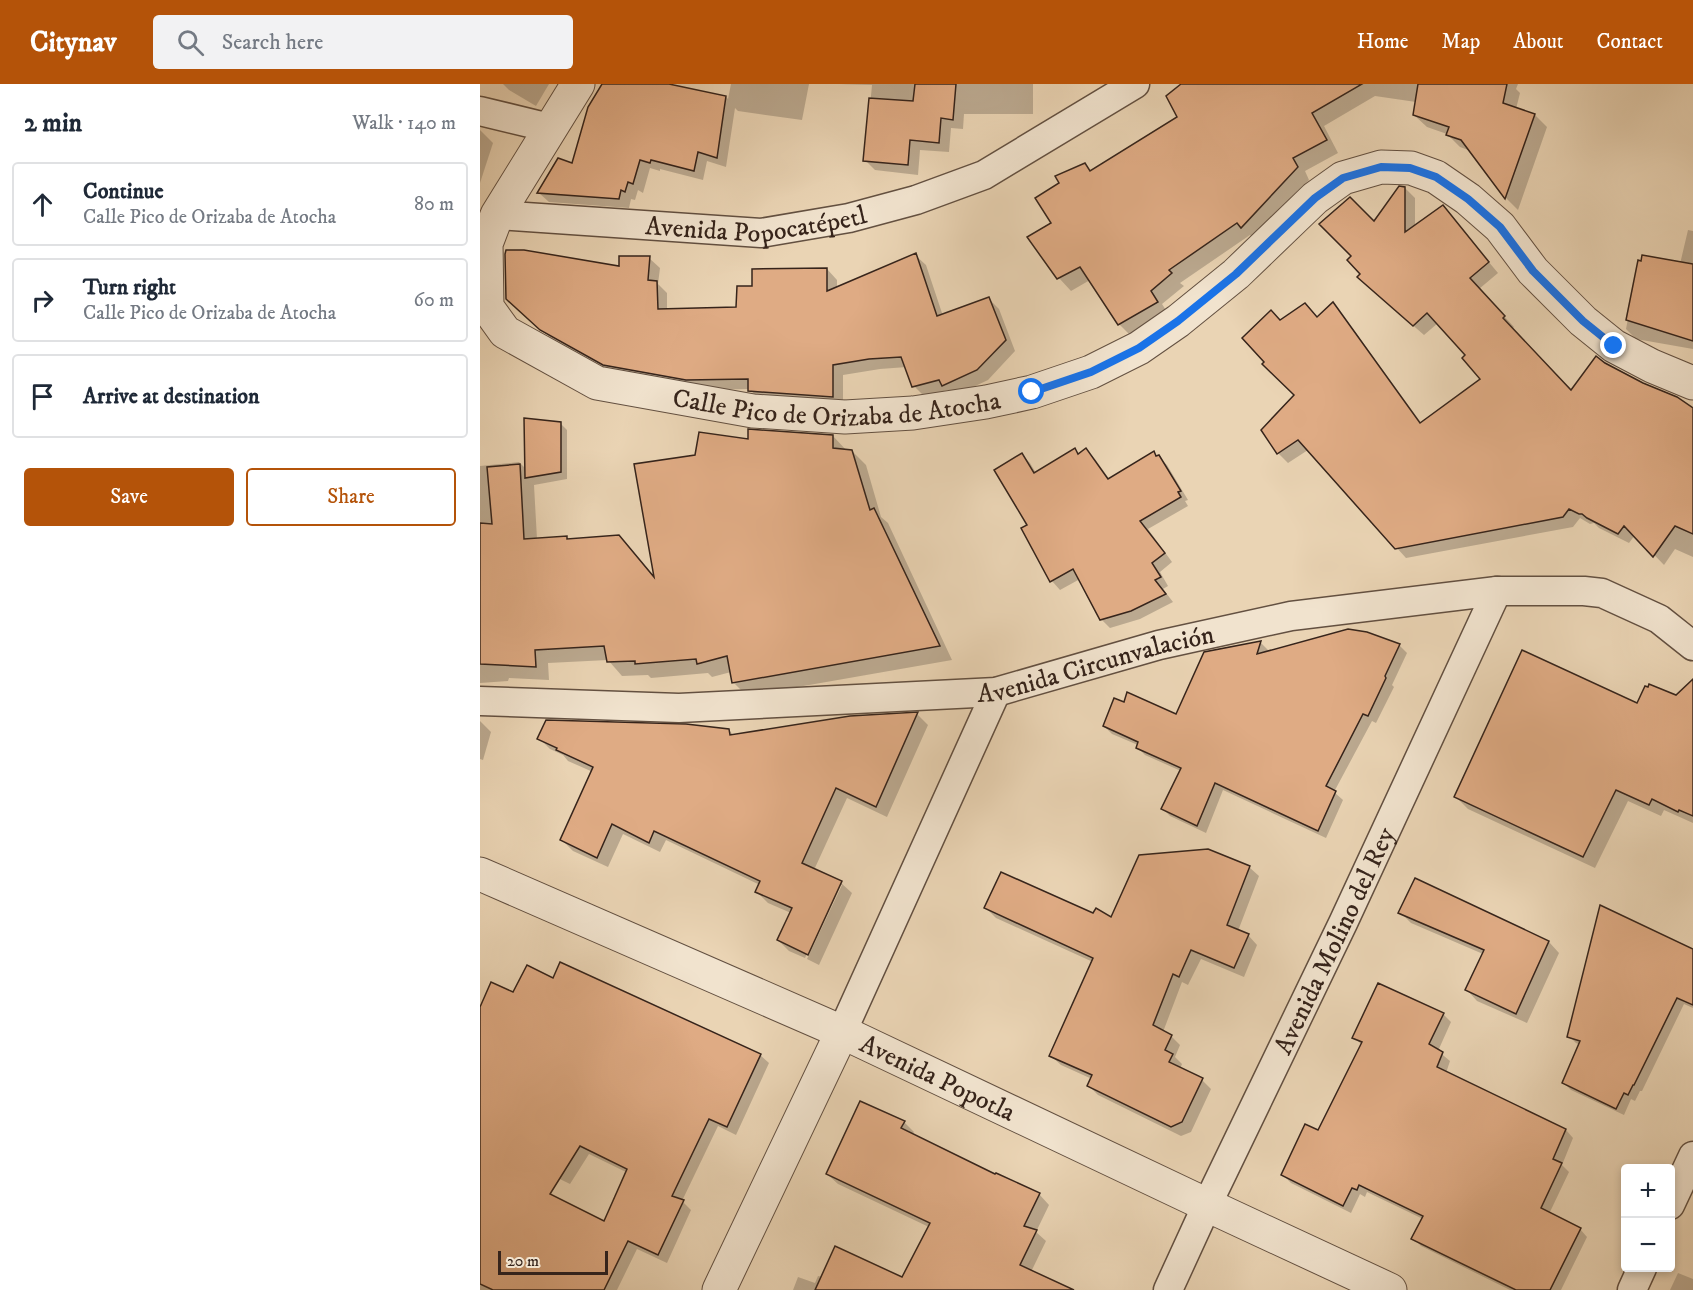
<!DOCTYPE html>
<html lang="en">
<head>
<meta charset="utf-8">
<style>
	:root { --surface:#fff; --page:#f2f2f3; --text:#1f2937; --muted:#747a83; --line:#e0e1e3; --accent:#b45309 }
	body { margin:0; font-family:"IM FELL DW Pica",serif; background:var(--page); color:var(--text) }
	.controls { position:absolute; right:18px; bottom:18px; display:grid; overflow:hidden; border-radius:6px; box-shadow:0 3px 9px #0003 }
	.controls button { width:54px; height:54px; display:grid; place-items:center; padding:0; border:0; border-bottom:2px solid var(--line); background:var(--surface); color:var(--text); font:30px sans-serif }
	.scale { position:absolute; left:18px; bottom:15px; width:110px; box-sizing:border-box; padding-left:6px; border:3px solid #36241b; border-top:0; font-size:16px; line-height:21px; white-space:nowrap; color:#36241b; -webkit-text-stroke:4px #f1e3ce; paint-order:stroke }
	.stop { position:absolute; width:18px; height:18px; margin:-14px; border:4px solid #1a73e8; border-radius:50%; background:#fff }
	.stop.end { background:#1a73e8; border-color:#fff; box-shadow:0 2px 6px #0008 }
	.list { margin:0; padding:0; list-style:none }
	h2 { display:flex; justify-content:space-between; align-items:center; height:78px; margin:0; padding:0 24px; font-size:26px }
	h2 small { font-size:20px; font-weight:400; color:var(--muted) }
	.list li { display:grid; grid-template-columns:39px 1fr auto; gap:18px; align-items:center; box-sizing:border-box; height:84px; margin:0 12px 12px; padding:0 12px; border:2px solid var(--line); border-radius:6px }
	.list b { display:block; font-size:22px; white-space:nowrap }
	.list p { margin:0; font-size:20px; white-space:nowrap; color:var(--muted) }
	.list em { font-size:20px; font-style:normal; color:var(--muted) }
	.actions { display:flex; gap:12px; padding:18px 24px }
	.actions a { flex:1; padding:14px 0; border:2px solid var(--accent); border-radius:6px; text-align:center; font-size:21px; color:var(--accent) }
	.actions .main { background:var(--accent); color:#fff }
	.icon { flex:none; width:33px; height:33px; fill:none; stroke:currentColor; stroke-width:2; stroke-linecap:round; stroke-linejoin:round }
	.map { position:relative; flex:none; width:1213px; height:1206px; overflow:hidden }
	header { display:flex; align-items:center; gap:36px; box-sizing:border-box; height:84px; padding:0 30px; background:var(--accent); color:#fff }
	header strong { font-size:28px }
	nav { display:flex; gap:33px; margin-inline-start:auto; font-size:21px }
	.search { width:420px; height:54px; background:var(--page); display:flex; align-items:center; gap:15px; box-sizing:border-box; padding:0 21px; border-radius:6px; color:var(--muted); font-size:22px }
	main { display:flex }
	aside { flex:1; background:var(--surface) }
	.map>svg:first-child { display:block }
	.shadow { fill:#0003 }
	.building { fill:#dfab84; stroke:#36241b; stroke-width:1.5; fill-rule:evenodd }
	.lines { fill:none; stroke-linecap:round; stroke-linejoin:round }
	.minor-casing { stroke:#635041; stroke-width:31 }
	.tertiary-casing { stroke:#635041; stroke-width:35 }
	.minor { stroke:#f1e3ce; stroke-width:28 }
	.tertiary { stroke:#f1e3ce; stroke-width:33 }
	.route { stroke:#1a73e8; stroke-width:8 }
	.labels { text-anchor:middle; stroke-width:6; stroke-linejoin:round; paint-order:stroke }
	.street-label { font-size:26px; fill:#36241b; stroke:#f1e3ce }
</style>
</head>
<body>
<header>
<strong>Citynav</strong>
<div class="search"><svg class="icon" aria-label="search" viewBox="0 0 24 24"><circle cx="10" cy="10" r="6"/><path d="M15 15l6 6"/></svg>Search here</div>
<nav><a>Home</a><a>Map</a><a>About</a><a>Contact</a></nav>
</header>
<main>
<aside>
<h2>2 min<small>Walk · 140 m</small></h2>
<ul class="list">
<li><svg class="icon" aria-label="ahead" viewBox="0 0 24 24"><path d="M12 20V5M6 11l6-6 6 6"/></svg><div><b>Continue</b><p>Calle Pico de Orizaba de Atocha</p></div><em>80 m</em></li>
<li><svg class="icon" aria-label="right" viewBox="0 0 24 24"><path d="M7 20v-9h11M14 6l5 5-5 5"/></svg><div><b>Turn right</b><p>Calle Pico de Orizaba de Atocha</p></div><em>60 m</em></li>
<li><svg class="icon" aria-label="arrive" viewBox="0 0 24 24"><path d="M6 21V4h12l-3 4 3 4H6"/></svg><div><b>Arrive at destination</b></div></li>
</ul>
<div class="actions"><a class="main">Save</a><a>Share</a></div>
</aside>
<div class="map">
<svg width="1213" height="1206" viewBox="0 0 1213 1206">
	<rect width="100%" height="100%" fill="#ead4b4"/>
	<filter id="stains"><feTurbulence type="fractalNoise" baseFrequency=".00333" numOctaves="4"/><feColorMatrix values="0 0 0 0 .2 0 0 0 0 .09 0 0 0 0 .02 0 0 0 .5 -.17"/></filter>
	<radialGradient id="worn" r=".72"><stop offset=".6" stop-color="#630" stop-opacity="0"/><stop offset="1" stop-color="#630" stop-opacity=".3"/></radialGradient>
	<g class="shadow">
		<polygon points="23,0 69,0 56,22 29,6"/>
		<polygon points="123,0 181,0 246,13 248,15 251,0 329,0 322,36 258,27 255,24 246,83 227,77 223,96 180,85 180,87 170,84 163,109 158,106 155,116 151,115 149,124 69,118 59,109 93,81"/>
		<polygon points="359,0 553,0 553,30 484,30 483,45 471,44 469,68 440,66 438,91 395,86 385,76 392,1"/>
		<polygon points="704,0 1038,0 1036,5 1040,9 1036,25 1055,31 1067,43 1038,126 1026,114 991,67 980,63 967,50 947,43 934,31 936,18 895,12 844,42 858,69 825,87 829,96 774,155 770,151 700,199 704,202 682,220 689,231 652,253 639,240 610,196 591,207 579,194 574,140 581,99 604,81 611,88 699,34"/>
		<polygon points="0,46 13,59 0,99"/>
		<polygon points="925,104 935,114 935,143 963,123 1018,189 999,205 1034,243 1032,245 1092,308 1124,280 1163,300 1196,314 1213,326 1213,473 1195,465 1184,481 1155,451 1149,459 1119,444 1114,439 1110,440 1100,434 1093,443 926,474 828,366 808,379 798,369 816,311 800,237 837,235 853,220 862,230 942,340 1003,295 987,271 958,239 944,251 889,203 894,139"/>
		<polygon points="1208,146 1213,147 1213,265 1156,255 1146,245 1159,178 1200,180"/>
		<polygon points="435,171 446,181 463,232 509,215 519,225 535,267 508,296 474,312 468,306 444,312 434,302 427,283 400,285 363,291 363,323 280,317 270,305 217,306 135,291 73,256 38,225 140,184 169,174 180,184 178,200 187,209 187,226 257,224 274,204 347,185 357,196 357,204"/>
		<polygon points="80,339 87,346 87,395 54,401 57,455 86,453 89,456 152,467 175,494 217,372 270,357 353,352 367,367 372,367 386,381 401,433 408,439 472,576 267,612 253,598 251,588 232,593 228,589 171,594 168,591 142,592 128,576 68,579 69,596 29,594 28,597 0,599 0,382 39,378 46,385"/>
		<polygon points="595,366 599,371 606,366 615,375 630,396 674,369 687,381 708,416 705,417 708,422 668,445 692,478 680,488 688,502 683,505 693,518 660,535 630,544 621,535 600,495 580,506 572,497 543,445 549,442 542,371 550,379 556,389"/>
		<polygon points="780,558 788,566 787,569 919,561 927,569 912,601 914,603 896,639 892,637 854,708 863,716 846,754 743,706 726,749 690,732 682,724 701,687 665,671 657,663 658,661 632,650 624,642 645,620 697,632"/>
		<polygon points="1205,604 1213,612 1213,739 1184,726 1181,732 1148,717 1115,784 988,725 976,713 1158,621 1196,613"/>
		<polygon points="437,630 448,641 407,733 367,714 334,786 361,799 372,809 339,881 327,875 362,801 358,801 325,874 309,867 298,856 311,829 288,819 277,808 280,801 186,756 180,768 143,750 128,783 93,767 82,756 113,688 88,677 83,671 70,665 59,654 249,646 254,652"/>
		<polygon points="0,637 11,648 3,676 0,675"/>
		<polygon points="769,783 779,792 758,847 768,851 777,861 764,893 721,875 708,901 702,898 683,948 691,952 700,961 695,973 702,980 700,985 722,996 731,1005 711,1048 701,1052 618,1011 609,1002 612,995 581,981 571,972 613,878 516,834 506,824 614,831 632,835"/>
		<polygon points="1121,823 1213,866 1213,924 1204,920 1162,1007 1160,1007 1155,1017 1151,1015 1144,1031 1091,1006 1084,999 1100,961 1096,959 1089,952"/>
		<polygon points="920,828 1069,858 1079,869 1047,939 997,917 987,906 1003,870 931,839"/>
		<polygon points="74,896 280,971 289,979 256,1051 238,1042 202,1117 211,1126 187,1179 157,1165 137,1206 0,1206 0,1111 125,1139 148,1089 109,1070 90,1100 0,1056 0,927 34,910"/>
		<polygon points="963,930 971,938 958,967 970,977 966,989 1086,1046 1093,1054 1082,1081 1089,1088 1069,1130 1100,1145 1107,1153 1081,1206 1030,1206 941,1162 933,1154 943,1135 887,1108 885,1113 880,1110 871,1129 811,1099 803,1091 838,1048 882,961 874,953"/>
		<polygon points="424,1038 434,1048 432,1051 516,1092 559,1110 569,1121 556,1148 566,1157 551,1188 585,1206 313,1206 318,1193 335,1199 338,1192 343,1193 423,1195 449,1143 358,1100 347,1090"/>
		<polygon points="1198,1189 1213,1195 1213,1206 1190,1206"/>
	</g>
	<g class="building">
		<polygon points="122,0 189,0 246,12 237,74 218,68 214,87 171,76 170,79 160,76 153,100 148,98 145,108 141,106 139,115 57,109 78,74 92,79 108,23"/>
		<polygon points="435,0 476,0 473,36 461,34 459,59 430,56 428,81 383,77 389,14 433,17"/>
		<polygon points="701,0 882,0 832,29 847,56 813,74 818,83 761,144 757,139 689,186 692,189 671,207 678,218 638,241 600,183 577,195 547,153 571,139 555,114 579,99 575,92 605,79 610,87 697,33 686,12"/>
		<polygon points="938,0 1027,0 1023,19 1055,30 1025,115 981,56 966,51 969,43 933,31"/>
		<polygon points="919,102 925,103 925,148 963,121 1009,178 990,194 1025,232 1023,234 1091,306 1116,272 1125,279 1163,299 1197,313 1213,324 1213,450 1195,442 1173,473 1144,442 1138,450 1107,434 1102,430 1099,430 1089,425 1083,433 915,465 818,356 797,370 781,346 814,311 782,280 784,278 762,254 791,226 800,236 825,219 837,233 853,218 940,339 1000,295 982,274 985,271 947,229 933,242 877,193 880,190 867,176 871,172 839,140 870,113 894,137"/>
		<polygon points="26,166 44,166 139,182 139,172 170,172 168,196 177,197 178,225 256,223 257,202 272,202 272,185 347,184 347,207 436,169 457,232 509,213 526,256 497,286 462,302 459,296 432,303 421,273 389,275 353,281 353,313 268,307 268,295 206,296 123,281 60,246 26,215 25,170"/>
		<polygon points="1162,171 1213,180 1213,257 1146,236 1158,176 1161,177"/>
		<polygon points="44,334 81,338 81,388 45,394"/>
		<polygon points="268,345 353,351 353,364 372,366 390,426 394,424 460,562 252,599 247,572 217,580 216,575 155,580 155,577 127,578 124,562 55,566 56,583 0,580 0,439 12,440 7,383 40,380 44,455 87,452 87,455 139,451 174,493 154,380 215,371 219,348 268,355"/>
		<polygon points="595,364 598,370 606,364 628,395 674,367 676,372 679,371 701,407 698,408 701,413 660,437 685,469 672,479 681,493 675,496 686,510 651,527 620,536 593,485 570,498 541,444 547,441 514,386 542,369 554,389"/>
		<polygon points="868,545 887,548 920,560 905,592 906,594 888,632 883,630 846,702 856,707 838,747 735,699 717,742 681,725 701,684 656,664 658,658 623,642 634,614 644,618 647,608 696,630 724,568 781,557 777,570"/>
		<polygon points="1042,566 1157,619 1165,602 1168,603 1169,600 1196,611 1213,595 1213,732 1199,726 1198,728 1172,715 1169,721 1136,706 1103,773 974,713"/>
		<polygon points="438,628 396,723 356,704 322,779 362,797 328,871 297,856 312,824 275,808 280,797 174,747 169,759 132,740 117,774 80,756 113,683 76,666 77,664 57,655 66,636 206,640 249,645 250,651 370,632"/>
		<polygon points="728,765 770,782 747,841 769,850 754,884 711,866 699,893 693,890 673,941 692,951 685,966 693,970 689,978 723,994 702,1038 691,1043 607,1002 612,991 569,972 613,874 504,824 521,788 613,829 616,824 631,833 659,771"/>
		<polygon points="935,794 1069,857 1036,930 985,906 1004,866 918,829"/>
		<polygon points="1120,821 1213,865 1213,921 1197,914 1154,1001 1153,1001 1148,1011 1144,1009 1136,1025 1082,999 1100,957 1087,953"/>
		<path d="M80,878L281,970L247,1043L229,1035L192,1112L204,1116L178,1171L148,1157L124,1206H13L0,1200V923L11,898L33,908L47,881L73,894ZM100,1062L147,1085L124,1137L70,1110Z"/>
		<polygon points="898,899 964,929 949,960 963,968 957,983 1086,1045 1073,1075 1082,1079 1061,1124 1101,1144 1070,1206 1036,1206 931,1155 943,1132 879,1101 877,1106 872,1104 863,1122 801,1091 825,1040 838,1046 882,958 872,954"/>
		<polygon points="380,1017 425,1037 421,1044 515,1090 516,1089 560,1109 544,1142 557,1146 540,1181 594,1206 335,1206 355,1162 422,1193 450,1139 346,1090"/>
	</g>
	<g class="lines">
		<defs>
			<g id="minor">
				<polyline points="0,27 70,44"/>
				<path id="s1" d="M17,131L281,149L369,134L436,116L504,91L655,0"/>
				<path id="s2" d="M0,617L199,624L516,608L679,561L811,532L1017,507H1104L1122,509L1179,535L1213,562"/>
				<polyline points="362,948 516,608"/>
				<polyline points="1190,1121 1213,1072"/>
				<path id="s3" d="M688,1206L727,1121L863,839L1017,507"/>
				<polyline points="1152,1206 1162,1184"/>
			</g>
			<g id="tertiary">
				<path id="s4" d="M98,0L17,131L6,160L7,223L25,248L117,299L273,327L365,333L433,329L506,318L552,308L611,288L659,264L698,237L756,190L835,114L863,94L901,83L931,84L956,93L988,115L1020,143L1053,187L1103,237L1134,262L1172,282L1213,299"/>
				<path id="s5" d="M0,790L362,948L727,1121L910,1206"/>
				<polyline points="239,1206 362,948"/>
			</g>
		</defs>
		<use href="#minor" class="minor-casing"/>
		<use href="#tertiary" class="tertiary-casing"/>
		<use href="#minor" class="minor"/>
		<use href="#tertiary" class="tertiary"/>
	</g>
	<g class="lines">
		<polyline class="route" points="552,308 611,288 659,264 698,237 756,190 835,114 863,94 901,83 930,84 956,93 988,115 1020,143 1053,187 1103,237 1134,262"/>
	</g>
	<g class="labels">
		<g class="street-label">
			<text dy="9" stroke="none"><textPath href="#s1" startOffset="260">Avenida Popocatépetl</textPath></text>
			<text dy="9" stroke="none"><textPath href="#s4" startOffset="626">Calle Pico de Orizaba de Atocha</textPath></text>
			<text dy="9" stroke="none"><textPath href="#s2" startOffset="620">Avenida Circunvalación</textPath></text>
			<text dy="9" stroke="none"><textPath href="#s3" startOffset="387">Avenida Molino del Rey</textPath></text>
			<text dy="9" stroke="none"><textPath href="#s5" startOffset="501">Avenida Popotla</textPath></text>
		</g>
	</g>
	<rect width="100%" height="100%" filter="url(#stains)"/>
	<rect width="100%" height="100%" fill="url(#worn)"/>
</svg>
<div class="controls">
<button>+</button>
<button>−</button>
</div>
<div class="scale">20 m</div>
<div class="stop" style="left:552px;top:308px"></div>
<div class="stop end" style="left:1134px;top:262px"></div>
</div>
</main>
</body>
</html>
